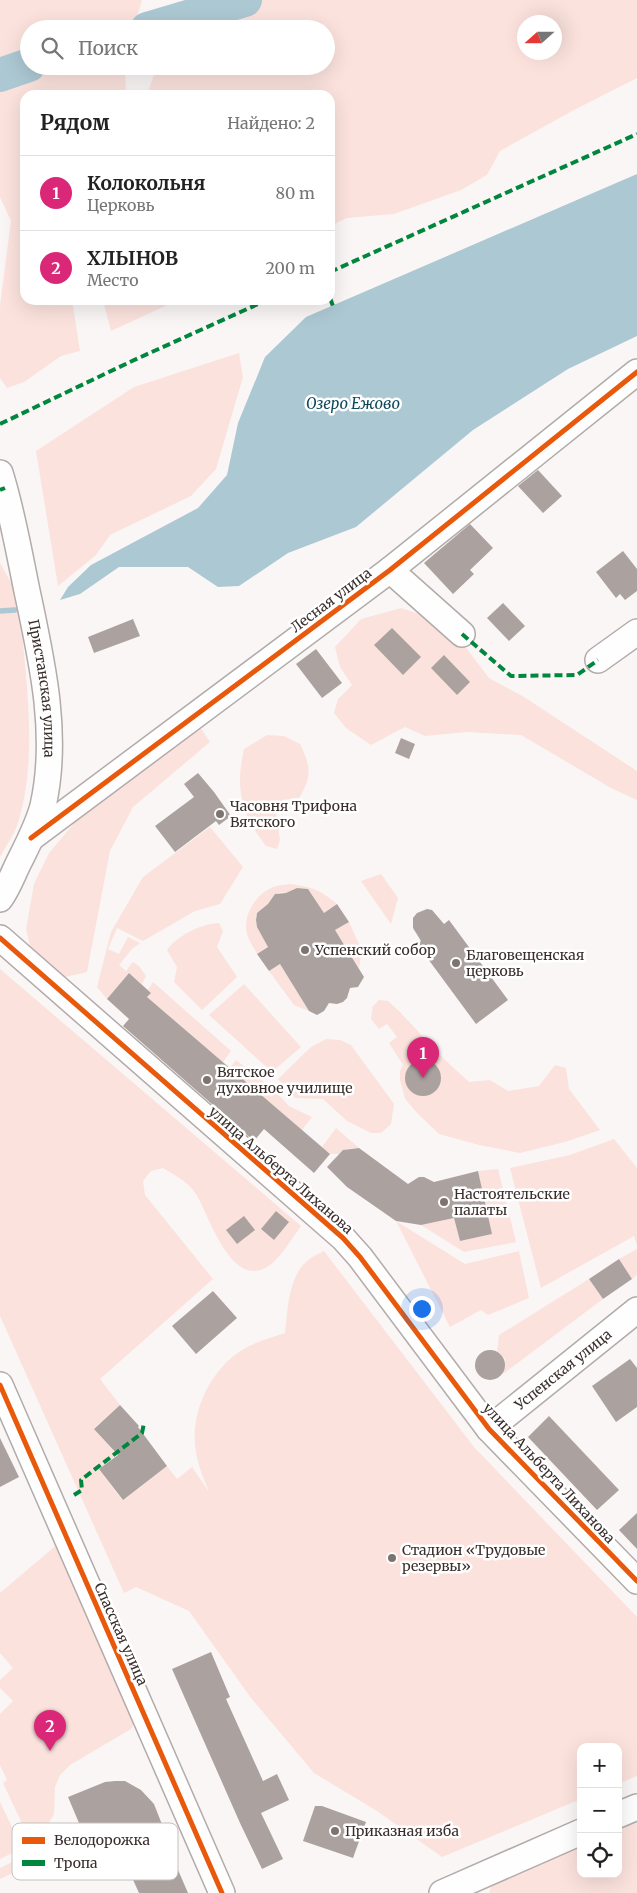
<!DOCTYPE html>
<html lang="ru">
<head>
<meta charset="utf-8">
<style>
	:root { --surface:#fff; --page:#f2f2f2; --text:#222; --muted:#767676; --line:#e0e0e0; --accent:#db2777 }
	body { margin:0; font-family:Merriweather,serif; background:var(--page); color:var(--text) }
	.controls { position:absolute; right:15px; bottom:15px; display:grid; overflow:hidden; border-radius:10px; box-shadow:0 5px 20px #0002 }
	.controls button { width:45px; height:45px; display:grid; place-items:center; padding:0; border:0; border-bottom:1px solid var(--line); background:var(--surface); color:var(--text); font:25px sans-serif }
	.compass { position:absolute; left:517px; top:15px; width:45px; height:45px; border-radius:50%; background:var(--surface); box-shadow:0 5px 20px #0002; rotate:249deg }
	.you { position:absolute; left:421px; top:1308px; width:18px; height:18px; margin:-12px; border:4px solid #fff; border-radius:50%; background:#1a73e8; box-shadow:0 0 0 8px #1a73e833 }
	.badge { display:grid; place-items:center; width:32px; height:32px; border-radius:50%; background:var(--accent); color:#fff; font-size:16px; font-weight:700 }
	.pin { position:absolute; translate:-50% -41px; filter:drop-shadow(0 1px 2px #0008) }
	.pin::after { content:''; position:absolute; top:26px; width:18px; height:15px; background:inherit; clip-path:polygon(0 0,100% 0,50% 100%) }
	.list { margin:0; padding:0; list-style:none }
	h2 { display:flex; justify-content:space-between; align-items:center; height:65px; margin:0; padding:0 20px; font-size:21px }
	h2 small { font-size:16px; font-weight:400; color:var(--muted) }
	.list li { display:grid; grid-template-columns:32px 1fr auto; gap:15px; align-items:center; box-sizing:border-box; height:75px; padding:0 20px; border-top:1px solid var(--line) }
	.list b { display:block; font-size:19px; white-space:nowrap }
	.list p { margin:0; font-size:16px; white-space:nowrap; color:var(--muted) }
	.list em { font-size:16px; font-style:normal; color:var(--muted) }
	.icon { flex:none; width:28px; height:28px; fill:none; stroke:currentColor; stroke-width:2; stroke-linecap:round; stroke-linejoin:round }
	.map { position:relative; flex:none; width:637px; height:1893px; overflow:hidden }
	.search { position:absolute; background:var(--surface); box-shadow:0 5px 20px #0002; left:20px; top:20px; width:315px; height:55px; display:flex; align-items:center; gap:12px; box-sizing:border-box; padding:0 18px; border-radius:28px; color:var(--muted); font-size:19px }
	.panel { position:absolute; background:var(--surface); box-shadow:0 5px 20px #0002; left:20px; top:90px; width:315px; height:215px; border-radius:15px }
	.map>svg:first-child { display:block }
	.green { fill:#fbe2dd; fill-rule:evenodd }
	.water { fill:#acc8d3 }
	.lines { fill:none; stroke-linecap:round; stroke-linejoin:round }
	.stream { stroke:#acc8d3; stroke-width:5.5 }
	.river { stroke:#acc8d3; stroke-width:34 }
	.building { fill:#aba2a0 }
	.minor-casing { stroke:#b2abaa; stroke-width:28 }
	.minor { stroke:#fefefe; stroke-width:25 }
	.quiet { stroke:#00873e; stroke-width:4; stroke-dasharray:8 4; stroke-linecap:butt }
	.cycleway-casing { stroke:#fff; stroke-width:8 }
	.cycleway { stroke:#e8590c; stroke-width:5 }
	.poi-dot { fill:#7d7472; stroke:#fff; stroke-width:2 }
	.labels { text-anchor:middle; stroke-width:5; stroke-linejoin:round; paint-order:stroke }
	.street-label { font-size:14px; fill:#392e2b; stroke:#fff }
	.poi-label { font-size:14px; fill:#392e2b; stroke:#fff; text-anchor:start }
	.water-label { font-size:15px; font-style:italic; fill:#0e485b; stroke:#fff }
	.key { fill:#fff; stroke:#c4c0bf; stroke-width:1 }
	.key-label { font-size:14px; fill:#392e2b }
</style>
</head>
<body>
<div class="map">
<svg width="637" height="1893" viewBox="0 0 637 1893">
	<rect width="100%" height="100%" fill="#faf6f5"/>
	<g class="green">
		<polygon points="0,0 142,0 133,29 29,29 29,66 125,66 126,95 25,95 25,300 72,300 80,351 61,356 24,382 7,388 0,378 0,305 11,221 0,197"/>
		<path d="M188,0H637V78L574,110L500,151L487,175L461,190L394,214L347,218L330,226V95H147L157,66H326V29H170L175,14ZM524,22H554V52H524Z"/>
		<polygon points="103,300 178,300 111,331"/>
		<polygon points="239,353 243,377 216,469 191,496 110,535 96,555 58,586 36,451 134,387"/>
		<path d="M0,563L14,588L20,607C25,677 39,755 18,823C14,835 6,846 0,857Z"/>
		<polygon points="401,608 431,618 467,649 489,678 524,697 637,771 637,800 611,788 521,735 467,732 425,736 405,727 371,745 346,728 334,713 338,699 352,685 340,667 335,647 361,619"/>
		<polygon points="200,727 210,742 133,807 110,851 87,972 61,978 32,954 26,929 34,884 49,853 82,814"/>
		<path d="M267,735L284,736L300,744C311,766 312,777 299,798L282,800L276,813L280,840L277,849L266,846C241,814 235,789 244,749Z"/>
		<polygon points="210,827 243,867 220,904 195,911 143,941 117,928 108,949 119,954 128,937 140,943 132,949 119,965 126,971 133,962 139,966 146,976 142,984 129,973 107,999 97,987 111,932 143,877"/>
		<polygon points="381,874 398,898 391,924 361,881"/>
		<path d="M290,884C313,887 320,890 337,904L324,913L308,889L297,888L293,890L290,895L282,892L275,894L269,903V909L257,913C253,926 262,935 269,946L257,954C254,948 250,942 248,937C241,918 254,896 271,888C277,885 284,885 290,884Z"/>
		<polygon points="349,922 362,951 359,968 335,930"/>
		<path d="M219,923L223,931L217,947L237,977L202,1010L174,982L177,967L167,950C178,935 201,924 219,923Z"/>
		<polygon points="280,964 309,1011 294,1005 269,971"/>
		<path d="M0,969L301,1226C293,1237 281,1257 270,1265C232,1293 209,1215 196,1194C188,1182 175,1175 163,1168L151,1171L143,1181L145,1195L213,1279L100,1379L120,1405L94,1428L117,1455L99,1469L122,1500L167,1466L177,1479L192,1467L209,1492C204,1479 198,1466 196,1452C189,1414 210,1370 242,1350C255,1342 270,1338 285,1333C288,1309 288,1273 311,1258C315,1255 320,1253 324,1251L474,1447L637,1617V1776L618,1784V1747H581V1799L442,1857L377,1811L314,1773L251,1698L189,1611L136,1587L124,1593L0,1316Z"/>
		<polygon points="153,982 231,1051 223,1062 147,997 151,993 148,990"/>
		<polygon points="244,984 301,1047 272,1072 209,1015"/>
		<polygon points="379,1000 388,1001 400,1012 444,1059 469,1082 490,1080 508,1091 539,1086 555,1065 566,1068 569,1089 600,1130 565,1142 520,1153 479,1145 439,1134 418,1114 405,1099 400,1080 400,1071 403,1065 389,1043 397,1037 387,1024 379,1029 371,1019 373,1006"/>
		<polygon points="326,1039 340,1040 351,1045 394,1104 391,1124 381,1133 371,1133 347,1121 323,1099 295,1098 278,1079 311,1047"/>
		<polygon points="236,1060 265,1083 257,1092 230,1068"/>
		<polygon points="270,1086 289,1106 312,1117 302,1130 263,1097"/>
		<polygon points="336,1128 359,1148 347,1149 339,1154 330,1154 322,1147"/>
		<polygon points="614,1139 637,1168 637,1245 634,1236 541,1288 510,1168 570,1155"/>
		<polygon points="498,1169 516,1242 464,1252 421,1225 454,1218 460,1241 491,1234 478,1171"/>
		<polygon points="396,1221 465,1264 519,1251 529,1298 488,1315 481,1310 450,1327"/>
		<polygon points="637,1249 637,1275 632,1279 619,1259"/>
		<polygon points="589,1279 603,1299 503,1374 505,1359 497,1351 499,1335"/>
		<polygon points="59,1543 135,1722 131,1729 70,1765 60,1775 55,1787 54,1814 47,1826 59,1851 0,1879 0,1868 35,1851 3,1783 7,1780 0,1765 0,1714 13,1701 0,1688 0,1680 13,1668 0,1653 0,1593"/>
		<polygon points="0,1802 22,1848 0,1859"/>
		<polygon points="637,1820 637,1893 489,1893 491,1887 497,1881 581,1844 581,1874 618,1874 618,1828"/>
	</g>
	<polygon class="water" points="637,174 637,336 568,369 473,430 356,527 288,553 239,586 218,587 188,567 119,567 80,594 60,600 68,587 91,565 198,508 227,475 238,423 265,357 306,317"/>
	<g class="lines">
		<polyline class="stream" points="0,611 15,610"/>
		<g class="river">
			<polyline points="147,29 245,0"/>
			<polyline points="0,75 29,65"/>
		</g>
	</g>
	<g class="building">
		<polygon points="538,470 562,496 543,513 518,486"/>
		<polygon points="470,524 493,548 470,570 474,574 453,594 424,563"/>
		<polygon points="623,551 637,569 637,591 625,600 620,594 616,598 596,572"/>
		<polygon points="503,603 525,626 509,641 487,618"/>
		<polygon points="133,619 140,636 94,653 88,637"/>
		<polygon points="392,628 421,657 403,675 374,645"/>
		<polygon points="316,649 342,683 322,698 296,664"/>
		<polygon points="444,655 470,682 457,695 431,668"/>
		<polygon points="401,738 415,744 409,759 395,753"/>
		<polygon points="198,773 214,792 231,816 219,825 216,821 175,852 155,826 194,797 184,784"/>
		<polygon points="297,888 308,889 324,913 337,904 349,922 335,930 364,977 358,987 350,988 347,998 343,1002 337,1004 329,1003 324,1011 317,1015 309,1011 280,964 269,971 257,954 268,947 257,927 256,920 257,913 268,904 275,894 286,893"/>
		<polygon points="427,909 432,910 444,924 449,920 508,1000 476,1024 417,944 421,941 413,928 413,918 417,913"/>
		<polygon points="129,973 151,993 147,997 330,1154 314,1173 264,1129 254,1141 123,1026 129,1019 107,999"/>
		<circle cx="423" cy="1078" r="18"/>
		<polygon points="359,1148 408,1184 419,1177 424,1177 434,1182 478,1171 492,1234 460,1241 454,1218 421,1225 396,1221 347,1187 327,1167 343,1150"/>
		<polygon points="276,1211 289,1222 274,1240 261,1229"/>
		<polygon points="244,1216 255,1230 237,1244 226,1230"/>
		<polygon points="619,1259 632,1279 603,1299 589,1279"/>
		<polygon points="213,1291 237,1318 196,1354 172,1326"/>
		<circle cx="490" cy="1365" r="15"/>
		<polygon points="630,1359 637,1368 637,1407 616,1422 592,1386"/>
		<polygon points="120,1405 139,1426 138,1427 167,1466 123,1500 99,1469 118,1455 94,1429"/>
		<polygon points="549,1416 619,1490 597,1510 528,1437"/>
		<polygon points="0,1438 19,1477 0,1487"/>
		<polygon points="637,1513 637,1549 619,1530"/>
		<polygon points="211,1652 230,1697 226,1699 263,1781 277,1774 289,1800 261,1813 283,1859 262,1869 240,1823 172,1669"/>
		<polygon points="115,1781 125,1781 141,1790 154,1804 174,1855 172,1856 188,1893 139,1893 130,1873 113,1880 96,1838 87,1842 68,1797 105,1782"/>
		<polygon points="315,1806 322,1806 366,1822 353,1858 303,1841"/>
	</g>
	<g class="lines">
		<defs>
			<g id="minor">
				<path id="s1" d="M0,473C12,511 19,552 27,591C42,661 59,735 43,806C38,825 28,844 19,862C13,874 8,888 0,899"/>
				<polyline points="390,570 462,634"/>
				<polyline points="598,660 637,632"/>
				<polyline points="31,838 390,570 637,372"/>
				<polyline points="0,938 343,1238 360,1257 489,1429 637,1581"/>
				<polyline points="0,1385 222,1893"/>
				<path id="s2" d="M489,1429L637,1310"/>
				<polyline points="618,1815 637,1807"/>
				<polyline points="442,1893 581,1832"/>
			</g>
		</defs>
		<use href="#minor" class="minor-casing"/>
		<use href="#minor" class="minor"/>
		<g class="quiet">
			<polyline points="330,272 637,134"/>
			<polyline points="330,298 333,306"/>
			<polyline points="0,424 132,361 267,300"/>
			<polyline points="0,490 5,488"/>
			<polyline points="462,634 511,676 577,675 598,660"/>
			<polyline points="74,1495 82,1490 81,1480 142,1433 144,1423"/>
		</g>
		<defs>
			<g id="cycleway">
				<polyline points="31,838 390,570 637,372"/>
				<polyline points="0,938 343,1238 360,1257 489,1429 637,1581"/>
				<polyline points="0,1385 222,1893"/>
			</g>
		</defs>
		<use href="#cycleway" class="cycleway-casing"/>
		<use href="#cycleway" class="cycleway"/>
	</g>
	<g class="poi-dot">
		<circle cx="220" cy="814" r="5"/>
		<circle cx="305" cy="950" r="5"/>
		<circle cx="456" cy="963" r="5"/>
		<circle cx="207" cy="1080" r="5"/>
		<circle cx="444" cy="1202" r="5"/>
		<circle cx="392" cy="1558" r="5"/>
		<circle cx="335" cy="1831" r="5"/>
	</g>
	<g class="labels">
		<g class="street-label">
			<text transform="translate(331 600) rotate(-37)" y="5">Лесная улица</text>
			<text dy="5" stroke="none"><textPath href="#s1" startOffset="220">Пристанская улица</textPath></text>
			<text transform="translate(281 1170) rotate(41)" y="5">улица Альберта Лиханова</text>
			<text dy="5" stroke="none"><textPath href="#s2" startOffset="95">Успенская улица</textPath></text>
			<text transform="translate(549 1473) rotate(47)" y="5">улица Альберта Лиханова</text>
			<text transform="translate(121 1634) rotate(66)" y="5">Спасская улица</text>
		</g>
		<g class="poi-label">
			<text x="230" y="811">Часовня Трифона<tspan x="230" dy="16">Вятского</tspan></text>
			<text x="315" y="955">Успенский собор</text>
			<text x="466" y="960">Благовещенская<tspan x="466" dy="16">церковь</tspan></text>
			<text x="217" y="1077">Вятское<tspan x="217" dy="16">духовное училище</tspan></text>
			<text x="454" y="1199">Настоятельские<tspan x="454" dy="16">палаты</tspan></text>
			<text x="402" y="1555">Стадион «Трудовые<tspan x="402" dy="16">резервы»</tspan></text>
			<text x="345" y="1836">Приказная изба</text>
		</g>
		<g class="water-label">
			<text x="353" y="409">Озеро Ежово</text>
		</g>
	</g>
	<rect x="12" y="1823" width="166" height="57" rx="8" class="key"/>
	<rect x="22" y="1837" width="23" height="7" fill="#e8590c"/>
	<rect x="22" y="1860" width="23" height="6" fill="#00873e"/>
	<g class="key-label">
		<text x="54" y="1845">Велодорожка</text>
		<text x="54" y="1868">Тропа</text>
	</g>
</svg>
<div class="controls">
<button>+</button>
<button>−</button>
<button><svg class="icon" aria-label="locate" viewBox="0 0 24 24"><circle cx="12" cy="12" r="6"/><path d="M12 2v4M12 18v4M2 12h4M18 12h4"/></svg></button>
</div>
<svg class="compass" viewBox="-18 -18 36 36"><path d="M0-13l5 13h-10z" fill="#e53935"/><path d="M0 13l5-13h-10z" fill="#767676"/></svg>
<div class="you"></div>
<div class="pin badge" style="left:423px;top:1078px">1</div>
<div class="pin badge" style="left:50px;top:1751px">2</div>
<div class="search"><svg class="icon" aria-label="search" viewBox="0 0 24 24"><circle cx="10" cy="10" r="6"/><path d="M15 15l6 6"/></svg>Поиск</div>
<section class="panel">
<h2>Рядом<small>Найдено: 2</small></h2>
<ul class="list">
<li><span class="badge">1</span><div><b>Колокольня</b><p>Церковь</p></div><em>80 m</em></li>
<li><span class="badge">2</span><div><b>ХЛЫНОВ</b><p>Место</p></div><em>200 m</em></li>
</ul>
</section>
</div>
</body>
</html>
